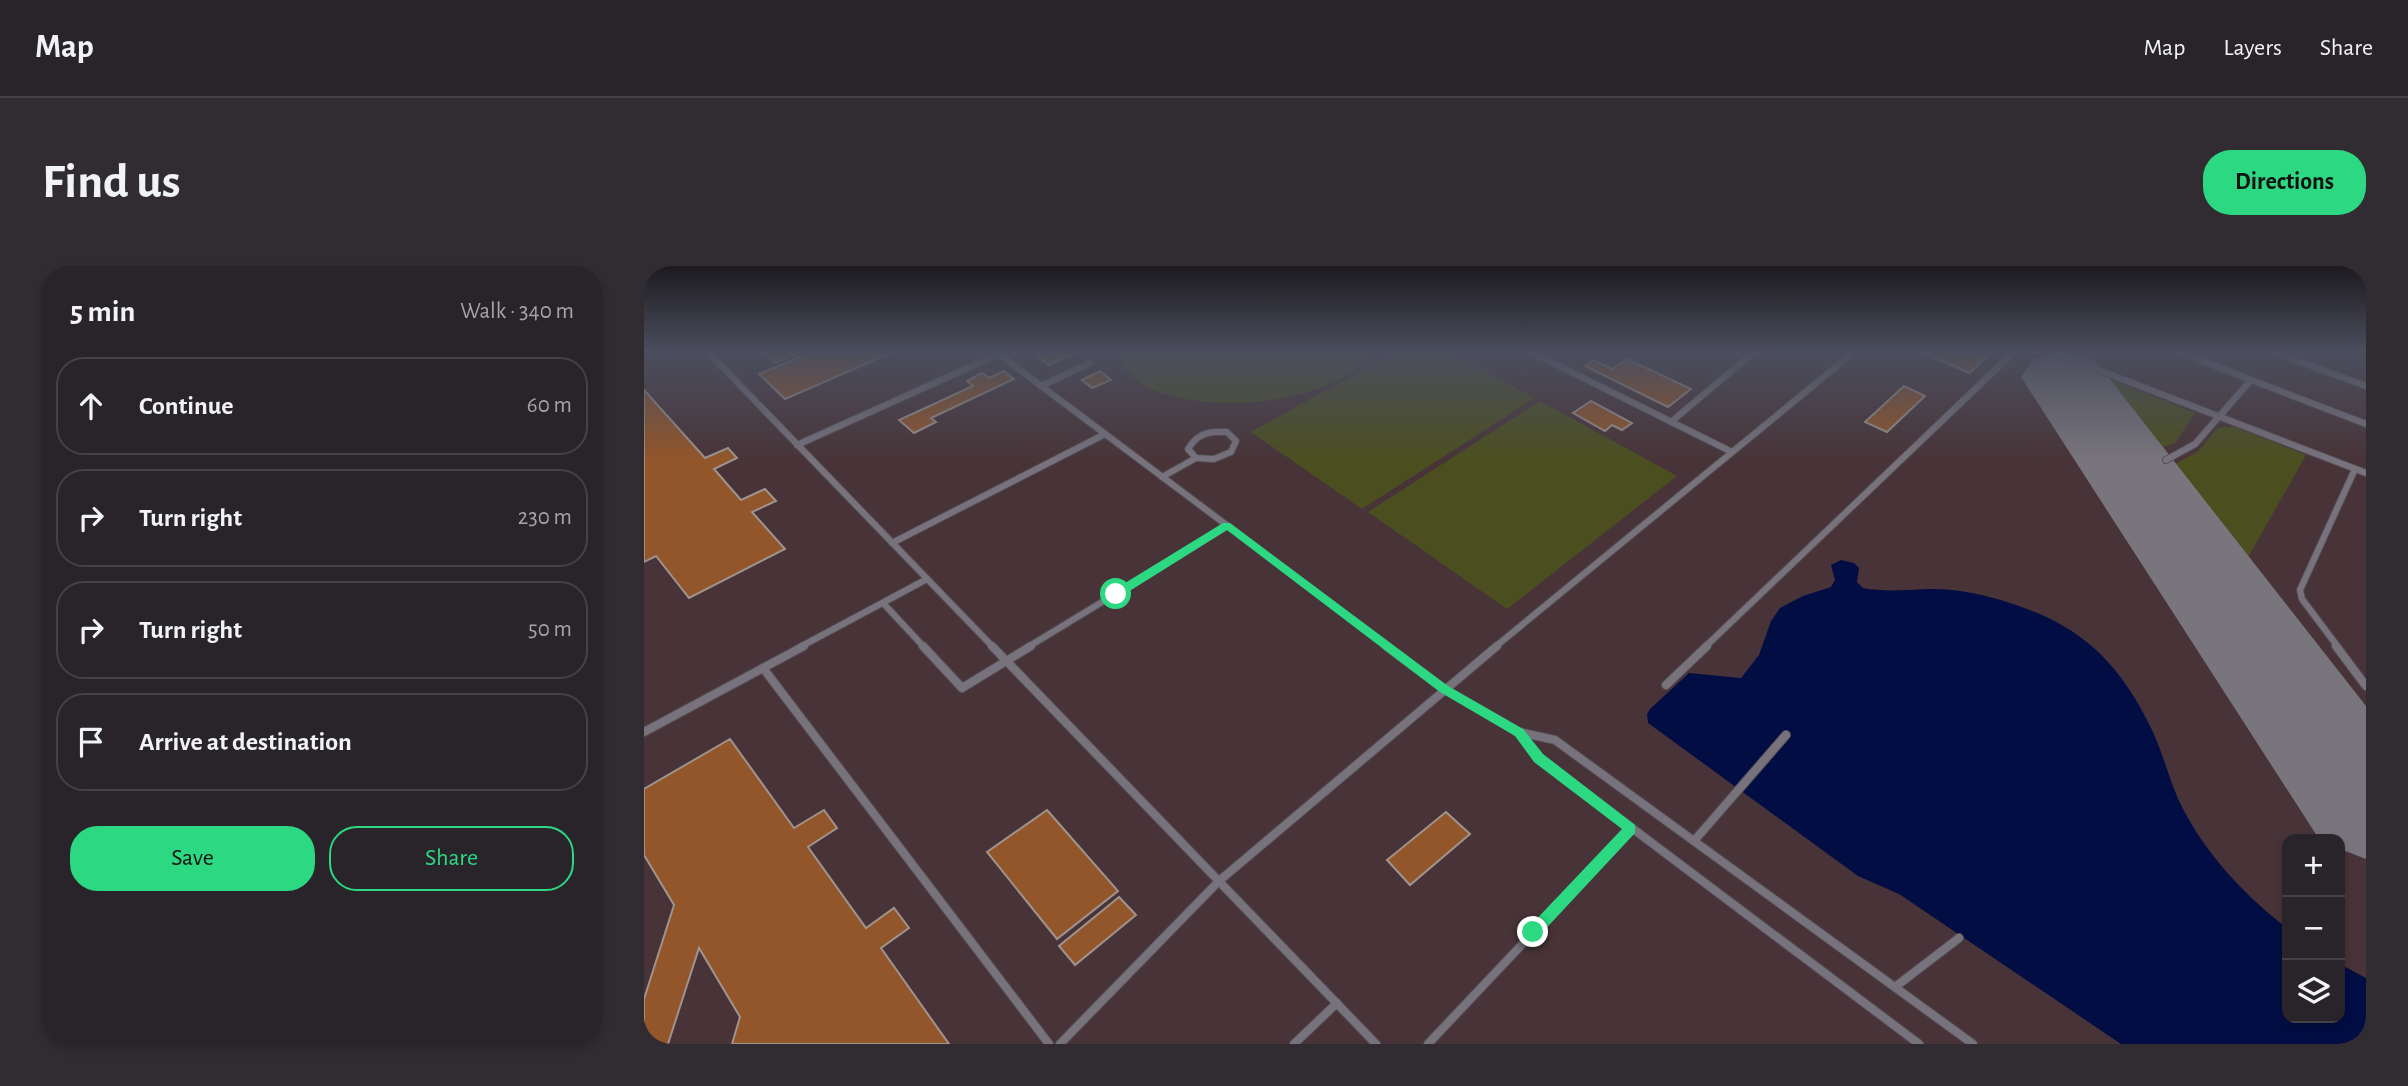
<!DOCTYPE html>
<html lang="en">
<head>
<meta charset="utf-8">
<style>
	:root { --surface:#28242a; --page:#302c32; --text:#f1f3f6; --muted:#a5a4a8; --line:#444147; --accent:#2dd883 }
	body { margin:0; font-family:"Alegreya Sans",sans-serif; background:var(--page); color:var(--text) }
	.controls { position:absolute; right:21px; bottom:21px; display:grid; overflow:hidden; border-radius:14px; box-shadow:0 4px 10px #0003 }
	.controls button { width:63px; height:63px; display:grid; place-items:center; padding:0; border:0; border-bottom:2px solid var(--line); background:var(--surface); color:var(--text); font:35px sans-serif }
	.stop { position:absolute; width:21px; height:21px; margin:-16px; border:5px solid #2dd883; border-radius:50%; background:#fff }
	.stop.end { background:#2dd883; border-color:#fff; box-shadow:0 2px 7px #0008 }
	.list { margin:0; padding:0; list-style:none }
	h2 { display:flex; justify-content:space-between; align-items:center; height:91px; margin:0; padding:0 28px; font-size:30px }
	h2 small { font-size:23px; font-weight:400; color:var(--muted) }
	.list li { display:grid; grid-template-columns:46px 1fr auto; gap:21px; align-items:center; box-sizing:border-box; height:98px; margin:0 14px 14px; padding:0 14px; border:2px solid var(--line); border-radius:28px }
	.list b { display:block; font-size:26px; white-space:nowrap }
	.list em { font-size:23px; font-style:normal; color:var(--muted) }
	.actions { display:flex; gap:14px; padding:21px 28px }
	.actions a { flex:1; padding:16px 0; border:2px solid var(--accent); border-radius:28px; text-align:center; font-size:24px; color:var(--accent) }
	.actions .main { background:var(--accent); color:#111 }
	.icon { flex:none; width:38px; height:38px; fill:none; stroke:currentColor; stroke-width:2; stroke-linecap:round; stroke-linejoin:round }
	.map { position:relative; flex:none; width:1722px; height:778px; overflow:hidden; border-radius:28px }
	header { display:flex; align-items:center; gap:42px; box-sizing:border-box; height:98px; padding:0 35px; background:var(--surface); border-bottom:2px solid var(--line) }
	header strong { font-size:33px }
	nav { display:flex; gap:38px; margin-inline-start:auto; font-size:24px }
	.intro { display:flex; align-items:center; justify-content:space-between; box-sizing:border-box; height:168px; padding:0 42px }
	h1 { margin:0; font-size:49px }
	.button { padding:18px 32px; border-radius:28px; background:var(--accent); color:#111; font-size:24px; font-weight:700 }
	main { display:flex; gap:42px; padding:0 42px }
	aside { flex:1; background:var(--surface); border-radius:28px; box-shadow:0 4px 10px #0003 }
	.map>svg:first-child { display:block }
	.commercial { fill:#483438; fill-rule:evenodd }
	.green { fill:#4b4f20 }
	.water { fill:#020e43 }
	.lines { fill:none; stroke-linecap:round; stroke-linejoin:round }
	.runway { fill:#79757c; fill-rule:evenodd }
	.building { fill:#93562a; stroke:#9f948d; stroke-width:2 }
	.service-far1-casing { stroke:#514d53; stroke-width:8 }
	.service-casing { stroke:#514d53; stroke-width:10 }
	.service-far1 { stroke:#78727c; stroke-width:6 }
	.service { stroke:#78727c; stroke-width:8 }
	.route { fill:#2dd883 }
</style>
</head>
<body>
<header>
<strong>Map</strong>
<nav><a>Map</a><a>Layers</a><a>Share</a></nav>
</header>
<div class="intro"><h1>Find us</h1><a class="button">Directions</a></div>
<main>
<aside>
<h2>5 min<small>Walk · 340 m</small></h2>
<ul class="list">
<li><svg class="icon" aria-label="ahead" viewBox="0 0 24 24"><path d="M12 20V5M6 11l6-6 6 6"/></svg><div><b>Continue</b></div><em>60 m</em></li>
<li><svg class="icon" aria-label="right" viewBox="0 0 24 24"><path d="M7 20v-9h11M14 6l5 5-5 5"/></svg><div><b>Turn right</b></div><em>230 m</em></li>
<li><svg class="icon" aria-label="right" viewBox="0 0 24 24"><path d="M7 20v-9h11M14 6l5 5-5 5"/></svg><div><b>Turn right</b></div><em>50 m</em></li>
<li><svg class="icon" aria-label="arrive" viewBox="0 0 24 24"><path d="M6 21V4h12l-3 4 3 4H6"/></svg><div><b>Arrive at destination</b></div></li>
</ul>
<div class="actions"><a class="main">Save</a><a>Share</a></div>
</aside>
<div class="map">
<svg width="1722" height="778" viewBox="0 0 1722 778">
	<rect width="100%" height="100%" fill="#353038"/>
	<path class="commercial" d="M0,86H1722V778H0ZM1643,573H1696V752H1643Z"/>
	<g class="green">
		<path d="M472,86H729C690,140 559,150 504,121C488,113 480,101 472,86Z"/>
		<polygon points="751,86 807,86 891,132 718,243 607,166"/>
		<polygon points="1452,108 1551,147 1531,177 1506,186"/>
		<polygon points="896,135 1033,210 863,343 724,246"/>
		<polygon points="1581,161 1591,161 1662,189 1598,302 1524,202 1555,185 1573,162"/>
	</g>
	<path class="water" d="M1197,294L1210,297L1215,302L1213,316L1219,322C1240,326 1261,324 1282,323C1310,322 1340,328 1366,337C1438,360 1475,396 1508,464C1520,489 1526,518 1539,543C1563,589 1602,631 1643,662V752H1696V698L1722,712V778H1477L1255,628L1214,610L1004,457L1003,448L1006,443L1045,407L1097,412L1115,389L1127,355L1136,342L1159,330L1187,321L1191,314L1187,299Z"/>
	<g class="lines">
		<polygon class="runway" points="1415,86 1450,93 1722,440 1722,593 1696,583 1696,573 1675,573 1377,111 1390,93"/>
	</g>
	<g class="building">
		<polygon points="120,86 157,86 131,97"/>
		<polygon points="168,86 249,86 141,133 115,108"/>
		<polygon points="388,86 430,86 431,87 405,99"/>
		<polygon points="1276,86 1347,86 1326,107"/>
		<polygon points="983,93 1047,123 1024,141 941,100 950,94 968,103"/>
		<polygon points="360,105 370,113 287,152 292,156 270,167 255,154 329,120 323,115 338,107 345,112"/>
		<polygon points="456,105 467,114 448,122 438,114"/>
		<polygon points="1260,120 1281,130 1243,166 1221,156"/>
		<polygon points="0,124 61,192 84,182 93,192 70,203 97,234 121,223 132,235 108,246 141,283 45,332 12,290 0,296"/>
		<polygon points="947,135 988,157 978,164 968,159 961,165 929,147"/>
		<polygon points="86,473 150,562 180,544 193,562 164,581 222,662 250,642 265,662 237,682 305,778 88,778 96,751 55,682 24,778 0,778 0,733 30,639 0,589 0,523"/>
		<polygon points="403,544 474,625 413,673 343,586"/>
		<polygon points="802,546 826,568 766,619 743,594"/>
		<polygon points="475,631 492,649 431,699 415,680"/>
	</g>
	<g class="lines">
		<defs>
			<g id="service-far1">
				<polyline points="64,86 349,381"/>
				<polyline points="352,86 745,381"/>
				<polyline points="887,86 1088,186"/>
				<polyline points="1408,86 1722,207"/>
				<polyline points="1535,86 1722,158"/>
				<polyline points="1629,86 1722,120"/>
				<polyline points="397,120 446,97"/>
				<polyline points="1027,156 1110,86"/>
				<path d="M571,166H583L592,175L587,186L570,193L552,192L544,183C551,172 558,167 571,166Z"/>
				<polyline points="153,179 357,87"/>
				<polyline points="1522,194 1551,178 1607,114"/>
				<polyline points="518,211 552,192"/>
				<polyline points="248,277 461,168"/>
				<polyline points="239,337 280,381"/>
				<polyline points="156,381 283,313"/>
				<polyline points="384,381 583,260"/>
				<polyline points="851,381 1210,86"/>
				<polyline points="1061,381 1370,86"/>
				<polyline points="1694,381 1658,333 1656,324 1711,203"/>
			</g>
			<g id="service">
				<polyline points="279,380 318,422 387,380"/>
				<polyline points="348,380 732,778"/>
				<polyline points="742,380 800,423 875,466 911,474 1329,778"/>
				<polyline points="1692,380 1722,420"/>
				<polyline points="119,402 405,778"/>
				<polyline points="1022,419 1063,380"/>
				<polyline points="0,466 160,380"/>
				<polyline points="875,466 895,492 1275,778"/>
				<polyline points="1050,575 1142,469"/>
				<polyline points="1251,721 1315,672"/>
				<polyline points="416,778 575,615 853,380"/>
				<polyline points="650,778 693,737"/>
				<polyline points="784,778 987,563"/>
			</g>
		</defs>
		<use href="#service-far1" class="service-far1-casing"/>
		<use href="#service" class="service-casing"/>
		<use href="#service-far1" class="service-far1"/>
		<use href="#service" class="service"/>
	</g>
	<linearGradient id="sky" x2="0" y2="1"><stop stop-color="#1d1a1f"/><stop offset="0.44" stop-color="#4b4e5e"/><stop offset="1" stop-color="#4b4e5e" stop-opacity="0"/></linearGradient>
	<rect width="1722" height="195" fill="url(#sky)"/>
	<polygon class="route" points="579,257 586,257 804,420 879,463 899,488 991,559 991,567 894,671 884,671 884,662 978,563 890,496 871,470 796,426 583,264 476,331 468,331 468,325"/>
</svg>
<div class="controls">
<button>+</button>
<button>−</button>
<button><svg class="icon" aria-label="layers" viewBox="0 0 24 24"><path d="M12 4l9 5-9 5-9-5zM3 14l9 5 9-5"/></svg></button>
</div>
<div class="stop" style="left:472px;top:328px"></div>
<div class="stop end" style="left:889px;top:666px"></div>
</div>
</main>
</body>
</html>
